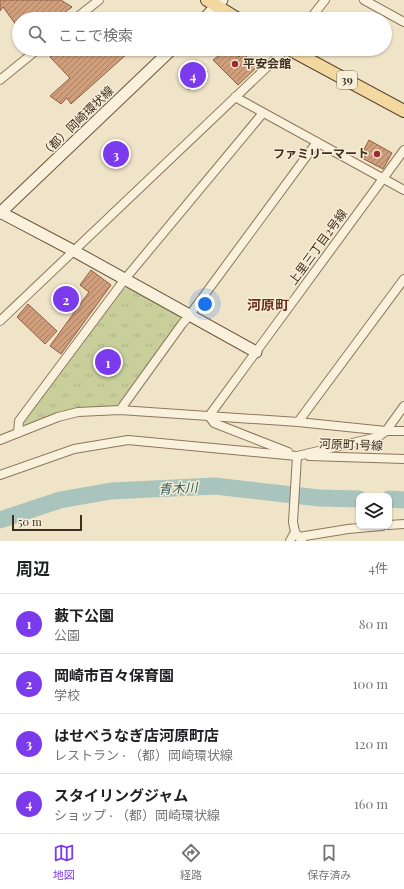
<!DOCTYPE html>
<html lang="ja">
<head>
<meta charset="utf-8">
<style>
	:root { --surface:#fff; --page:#f6f6f6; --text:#202124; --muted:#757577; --line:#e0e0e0; --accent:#7c3aed }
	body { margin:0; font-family:"Playfair Display","Noto Sans JP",serif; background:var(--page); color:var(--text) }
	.controls { position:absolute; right:12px; bottom:12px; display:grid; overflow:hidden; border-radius:8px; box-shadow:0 1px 3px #0004 }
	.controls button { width:36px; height:36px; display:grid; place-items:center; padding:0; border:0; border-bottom:1px solid var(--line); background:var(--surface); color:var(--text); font:20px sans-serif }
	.scale { position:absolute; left:12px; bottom:10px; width:70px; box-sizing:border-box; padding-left:4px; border:2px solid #3d2e20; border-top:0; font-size:11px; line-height:14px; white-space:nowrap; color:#3d2e20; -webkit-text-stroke:3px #f7eed8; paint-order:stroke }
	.you { position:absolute; left:205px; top:304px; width:14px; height:14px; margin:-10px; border:3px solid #fff; border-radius:50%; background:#1a73e8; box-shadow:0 0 0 6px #1a73e833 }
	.badge { display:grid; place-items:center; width:26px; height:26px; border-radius:50%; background:var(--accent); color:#fff; font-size:13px; font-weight:700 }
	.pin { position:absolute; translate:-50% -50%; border:2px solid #fff; box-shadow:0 1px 4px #0006 }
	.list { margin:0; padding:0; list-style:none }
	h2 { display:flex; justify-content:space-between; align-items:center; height:52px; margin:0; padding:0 16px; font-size:17px }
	h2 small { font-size:13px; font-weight:400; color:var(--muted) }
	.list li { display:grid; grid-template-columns:26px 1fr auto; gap:12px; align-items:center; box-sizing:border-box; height:60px; padding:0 16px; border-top:1px solid var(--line) }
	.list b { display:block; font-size:15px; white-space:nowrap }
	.list p { margin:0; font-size:13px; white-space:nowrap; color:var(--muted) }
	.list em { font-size:13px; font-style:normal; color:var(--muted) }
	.icon { flex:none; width:22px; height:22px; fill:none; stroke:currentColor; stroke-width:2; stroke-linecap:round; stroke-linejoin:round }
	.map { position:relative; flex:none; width:404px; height:541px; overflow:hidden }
	.search { position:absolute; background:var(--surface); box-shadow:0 1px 3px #0004; left:12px; right:12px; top:12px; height:44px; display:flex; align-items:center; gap:10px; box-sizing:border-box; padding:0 14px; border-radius:22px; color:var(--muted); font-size:15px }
	.sheet { height:292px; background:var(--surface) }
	nav { display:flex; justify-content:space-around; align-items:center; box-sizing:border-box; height:56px; border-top:1px solid var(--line); background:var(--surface); font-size:11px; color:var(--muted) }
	nav a { display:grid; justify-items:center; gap:2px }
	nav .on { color:var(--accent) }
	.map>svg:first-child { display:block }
	.park { fill:url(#park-tufts) }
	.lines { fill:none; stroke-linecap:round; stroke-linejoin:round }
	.river { stroke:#a9c4bc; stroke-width:17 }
	.building { fill:url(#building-hatch); stroke:#8d5f41 }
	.street-casing { stroke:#8d765c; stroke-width:10 }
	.secondary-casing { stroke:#6f573f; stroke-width:13 }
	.primary-casing { stroke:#5b4430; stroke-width:14 }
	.street { stroke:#faf1dc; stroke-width:8 }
	.secondary { stroke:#faf1dc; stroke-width:11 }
	.primary { stroke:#f3d9a0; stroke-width:12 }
	.poi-dot { fill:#9e2a2b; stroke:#f7eed8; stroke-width:1.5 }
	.labels { text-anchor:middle; stroke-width:3; stroke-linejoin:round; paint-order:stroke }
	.shield { fill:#f7eed8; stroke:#756857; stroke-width:1 }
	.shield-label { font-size:11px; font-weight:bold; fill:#3d2e20 }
	.poi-label { font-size:12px; font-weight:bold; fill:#3d2e20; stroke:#f7eed8; text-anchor:start }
	.street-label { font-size:12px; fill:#3d2e20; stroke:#f7eed8 }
	.water-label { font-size:13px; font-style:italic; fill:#2f5d5a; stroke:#f7eed8 }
	.quarter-label { font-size:14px; font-weight:bold; fill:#6b2e1e; stroke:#f7eed8 }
</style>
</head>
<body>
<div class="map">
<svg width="404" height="541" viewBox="0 0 404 541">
	<defs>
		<pattern id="park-tufts" width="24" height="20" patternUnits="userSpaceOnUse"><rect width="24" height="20" fill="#c9cf9b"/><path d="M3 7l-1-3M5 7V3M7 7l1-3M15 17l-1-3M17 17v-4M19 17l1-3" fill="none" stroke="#aeb285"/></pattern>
		<pattern id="building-hatch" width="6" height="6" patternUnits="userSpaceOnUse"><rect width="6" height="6" fill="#cf9f7d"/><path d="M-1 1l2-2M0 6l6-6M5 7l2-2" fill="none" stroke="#a98266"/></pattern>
	</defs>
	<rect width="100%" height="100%" fill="#f0e4c8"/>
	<polygon class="park" points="128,288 179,315 180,320 118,404 115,407 63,411 26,426 23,422 122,289"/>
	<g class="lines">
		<g class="river">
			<polyline points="389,499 404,500"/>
			<polyline points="0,520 60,500 111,491 215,486 319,498 359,499"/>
		</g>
	</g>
	<g class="building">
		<polygon points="0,0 61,0 72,7 56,19 19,19 19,29 3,7 0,11"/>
		<polygon points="59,49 124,49 128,53 71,104 67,98 61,104 50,96 70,78 50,57"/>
		<polygon points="226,50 233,56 238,54 239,57 245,50 249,53 246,57 256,68 238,85 213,60"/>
		<polygon points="196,60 208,72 189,90 178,77"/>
		<polygon points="369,140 392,153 383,169 360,157"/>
		<polygon points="116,144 126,154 117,164 106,154"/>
		<polygon points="91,270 111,285 61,354 50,346 89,292 80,285"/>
		<polygon points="28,304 57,331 45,344 17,317"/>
	</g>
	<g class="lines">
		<defs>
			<g id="street">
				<polyline points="364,0 404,22"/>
				<polyline points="75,19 99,0"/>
				<polyline points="310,19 325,0"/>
				<polyline points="0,80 38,49"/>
				<polyline points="235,97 404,190"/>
				<polyline points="0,321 286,49"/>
				<polyline points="120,410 182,324 189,316 317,142"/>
				<polyline points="209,416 404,150"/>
				<polyline points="209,416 214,423 288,452"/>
				<polyline points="298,422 404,279"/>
				<polyline points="18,433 19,421 125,279 263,113"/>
				<polyline points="0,440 58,417 78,412 120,410 298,422 386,431 404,431"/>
				<polyline points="297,456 293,522 295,532 302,541"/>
				<polyline points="309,456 404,459"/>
				<polyline points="0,475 74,449 128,440 297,456 378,437 386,431 404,406"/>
				<polyline points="389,525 404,524"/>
				<polyline points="299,537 348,529 382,526"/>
				<polyline points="290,541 295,532"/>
			</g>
			<g id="secondary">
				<polyline points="204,19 222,0"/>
				<polyline points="0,212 74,251 256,352"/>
				<polyline points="0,213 172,49"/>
			</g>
			<g id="primary">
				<polyline points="207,0 238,19"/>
				<polyline points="289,49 404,111"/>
			</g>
		</defs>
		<use href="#street" class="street-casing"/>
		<use href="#secondary" class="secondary-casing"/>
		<use href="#primary" class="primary-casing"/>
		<use href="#street" class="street"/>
		<use href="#secondary" class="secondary"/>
		<use href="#primary" class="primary"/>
	</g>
	<g class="poi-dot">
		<circle cx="235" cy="64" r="4"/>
		<circle cx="377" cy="154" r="4"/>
	</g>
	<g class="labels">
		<rect class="shield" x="337" y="71" width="20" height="18" rx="3"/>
		<g class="shield-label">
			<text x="347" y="84">39</text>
		</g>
		<g class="poi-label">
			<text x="243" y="68">平安会館</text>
			<text x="369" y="158" text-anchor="end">ファミリーマート</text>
		</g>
		<g class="street-label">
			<text transform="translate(77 122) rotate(-44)" y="4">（都）岡崎環状線</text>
			<text transform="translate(318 247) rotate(-54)" y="4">上里三丁目2号線</text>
			<text transform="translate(351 445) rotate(2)" y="4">河原町1号線</text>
		</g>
		<g class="water-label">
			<text transform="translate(178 488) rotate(-3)" y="5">青木川</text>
		</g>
		<g class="quarter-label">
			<text x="268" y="310">河原町</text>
		</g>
	</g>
</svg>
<div class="controls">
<button><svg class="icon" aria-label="layers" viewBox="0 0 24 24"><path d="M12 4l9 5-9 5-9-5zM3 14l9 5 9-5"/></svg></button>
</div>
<div class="scale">50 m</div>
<div class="you"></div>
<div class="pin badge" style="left:108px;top:362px">1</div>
<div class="pin badge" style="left:66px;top:299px">2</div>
<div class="pin badge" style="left:116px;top:154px">3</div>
<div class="pin badge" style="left:193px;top:75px">4</div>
<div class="search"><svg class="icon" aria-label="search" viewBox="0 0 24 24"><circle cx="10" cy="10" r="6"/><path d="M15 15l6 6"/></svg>ここで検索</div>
</div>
<section class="sheet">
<h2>周辺<small>4件</small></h2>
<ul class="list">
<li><span class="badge">1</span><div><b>藪下公園</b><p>公園</p></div><em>80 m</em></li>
<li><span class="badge">2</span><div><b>岡崎市百々保育園</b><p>学校</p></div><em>100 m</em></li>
<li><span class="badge">3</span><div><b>はせべうなぎ店河原町店</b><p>レストラン · （都）岡崎環状線</p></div><em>120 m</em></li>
<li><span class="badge">4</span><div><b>スタイリングジャム</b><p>ショップ · （都）岡崎環状線</p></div><em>160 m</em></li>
</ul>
</section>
<nav>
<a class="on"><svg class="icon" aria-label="map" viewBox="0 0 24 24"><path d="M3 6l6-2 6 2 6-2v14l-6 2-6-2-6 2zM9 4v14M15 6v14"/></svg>地図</a>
<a><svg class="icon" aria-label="directions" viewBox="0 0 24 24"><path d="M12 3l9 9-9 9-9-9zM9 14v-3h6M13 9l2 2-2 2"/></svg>経路</a>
<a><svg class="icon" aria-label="saved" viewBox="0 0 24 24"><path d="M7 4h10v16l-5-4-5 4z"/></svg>保存済み</a>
</nav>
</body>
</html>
